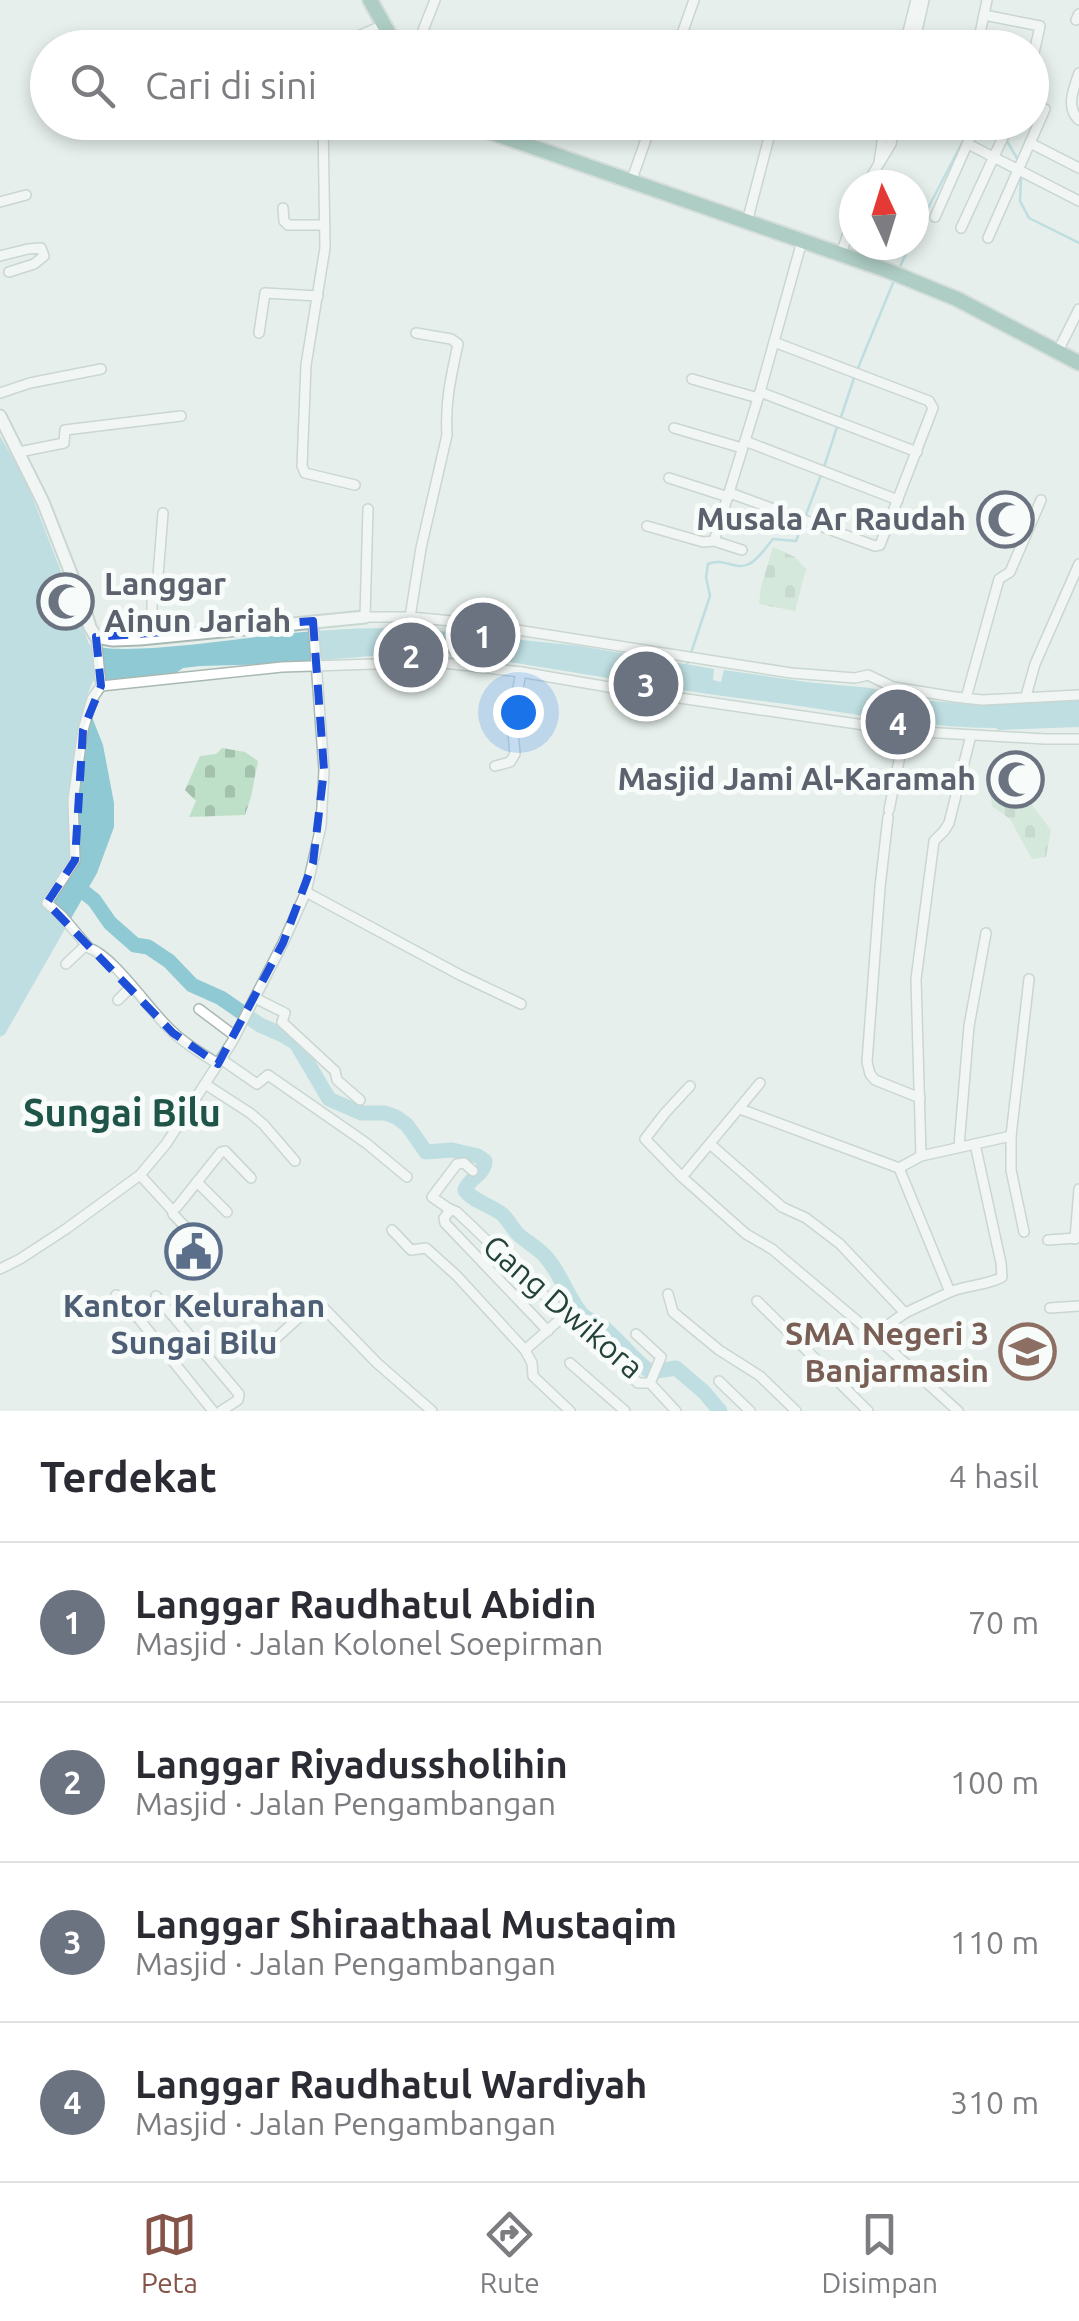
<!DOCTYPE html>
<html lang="id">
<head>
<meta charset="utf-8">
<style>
	:root { --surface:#fff; --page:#f2f2f3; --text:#2b2b33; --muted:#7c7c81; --line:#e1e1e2; --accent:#855347 }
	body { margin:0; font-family:Ubuntu,sans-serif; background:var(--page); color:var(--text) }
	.compass { position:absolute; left:839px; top:170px; width:90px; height:90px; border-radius:50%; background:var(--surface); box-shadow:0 5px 15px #0003; rotate:356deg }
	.you { position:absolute; left:518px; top:712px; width:35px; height:35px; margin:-25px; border:8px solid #fff; border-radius:50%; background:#1a73e8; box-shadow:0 0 0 15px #1a73e833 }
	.badge { display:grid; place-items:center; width:65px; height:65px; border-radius:50%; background:var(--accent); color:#fff; font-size:32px; font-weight:700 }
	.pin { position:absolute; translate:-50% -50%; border:5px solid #fff; box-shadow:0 2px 10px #0006 }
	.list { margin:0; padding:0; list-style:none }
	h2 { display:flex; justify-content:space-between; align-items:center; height:130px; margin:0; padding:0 40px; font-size:42px }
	h2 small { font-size:32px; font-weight:400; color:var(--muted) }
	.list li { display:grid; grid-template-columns:65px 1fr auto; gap:30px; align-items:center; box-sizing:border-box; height:160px; padding:0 40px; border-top:2px solid var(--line) }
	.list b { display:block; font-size:38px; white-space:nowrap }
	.list p { margin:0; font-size:32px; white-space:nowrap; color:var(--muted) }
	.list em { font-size:32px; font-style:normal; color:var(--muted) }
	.icon { flex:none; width:55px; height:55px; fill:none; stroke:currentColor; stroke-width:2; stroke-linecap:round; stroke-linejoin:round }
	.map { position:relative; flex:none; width:1079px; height:1411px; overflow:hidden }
	.search { position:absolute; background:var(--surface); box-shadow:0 5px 15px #0003; left:30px; right:30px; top:30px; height:110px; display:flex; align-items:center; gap:25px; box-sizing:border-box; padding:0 35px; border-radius:55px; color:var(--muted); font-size:38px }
	.sheet { height:770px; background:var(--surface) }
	nav { display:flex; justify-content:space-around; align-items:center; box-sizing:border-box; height:140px; border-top:2px solid var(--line); background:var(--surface); font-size:28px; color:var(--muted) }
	nav a { display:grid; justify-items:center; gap:5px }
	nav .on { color:var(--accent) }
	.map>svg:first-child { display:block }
	.cemetery { fill:url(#cemetery-stones) }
	.water { fill:#8ec9d4 }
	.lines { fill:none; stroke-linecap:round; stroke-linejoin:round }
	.stream { stroke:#8ec9d4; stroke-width:2.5 }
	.river { stroke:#8ec9d4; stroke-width:15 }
	.minor-casing { stroke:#a8b8b2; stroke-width:12 }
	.tertiary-casing { stroke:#a8b8b2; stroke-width:15 }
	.primary-casing { stroke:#c2cac8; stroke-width:18 }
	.minor { stroke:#fff; stroke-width:9 }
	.tertiary { stroke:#fff; stroke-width:11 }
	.primary { stroke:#6aa596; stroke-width:14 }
	.marked { fill:none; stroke:#1d4ed8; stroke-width:8; stroke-dasharray:20 12; stroke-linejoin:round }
	.labels { text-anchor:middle; stroke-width:10; stroke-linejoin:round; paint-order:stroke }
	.worship-label { font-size:32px; font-weight:bold; fill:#5b616d; stroke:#f7fbf9; text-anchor:end }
	.service-label { font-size:32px; font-weight:bold; fill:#4e5e75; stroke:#f7fbf9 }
	.street-label { font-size:32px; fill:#24423a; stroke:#f7fbf9 }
	.education-label { font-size:32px; font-weight:bold; fill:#785e54; stroke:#f7fbf9; text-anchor:end }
	.quarter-label { font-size:38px; font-weight:bold; fill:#1f5548; stroke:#f7fbf9 }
</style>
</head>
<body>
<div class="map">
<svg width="1079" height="1411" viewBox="0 0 1079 1411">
	<defs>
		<pattern id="cemetery-stones" width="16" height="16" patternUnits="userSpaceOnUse" patternTransform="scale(2.5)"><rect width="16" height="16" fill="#bfe0c8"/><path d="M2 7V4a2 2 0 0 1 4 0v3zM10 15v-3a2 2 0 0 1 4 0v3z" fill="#a4c1ad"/></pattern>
	</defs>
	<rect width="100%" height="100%" fill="#e6efeb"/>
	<g class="cemetery">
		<polygon points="773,547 795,557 806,569 795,611 759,604 761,587"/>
		<polygon points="222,748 245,752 258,761 251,797 245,815 189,817 196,801 185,790 200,756 216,754"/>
		<polygon points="1000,794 1032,805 1051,830 1046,857 1032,859 1010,819 992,806 991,797"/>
	</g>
	<path class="water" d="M0,436L26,481L89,644C113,658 246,638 280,634C326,630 374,626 419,629L580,646L714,669L713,680L721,682L724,670L806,682L870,688L923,700L966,704L1079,699V727L998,730L996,728C934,728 874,717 813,708C759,700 706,695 653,685L654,680L641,676L639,683L466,655L419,652L274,664L200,666L183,668L176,673L93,681L87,696L88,707L103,745L114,803V827L97,873L5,1034L0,1037Z"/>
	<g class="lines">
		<g class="stream">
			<polyline points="974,136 1001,138"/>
			<polyline points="1007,141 1018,160"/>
			<polyline points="1021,177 1020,201 1029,218 1079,243"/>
			<polyline points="914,235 962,143"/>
			<polyline points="898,271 910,245"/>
			<polyline points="858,368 895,278"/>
			<polyline points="840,420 855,375"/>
			<polyline points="824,467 837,427"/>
			<path d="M687,665L710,596L706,577L708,564C724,557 735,571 749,564C758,560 766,547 773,539L796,541L821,475"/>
		</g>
		<path class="river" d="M72,883L94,900L110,923L135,945L148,947L169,961L192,985L221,998L260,1025L283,1035L296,1043L329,1099L361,1113H385L396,1117L407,1125L426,1152L452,1150L478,1156L485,1161C485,1174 469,1178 465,1190C473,1202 492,1205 503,1215C509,1221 512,1228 518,1234C525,1241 535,1246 542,1253C559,1269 566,1294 580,1312C586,1320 592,1320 599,1324C617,1336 631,1359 651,1372L676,1368L704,1392L720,1411"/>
		<defs>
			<g id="minor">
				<polyline points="984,15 1040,26 1032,62"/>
				<polyline points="1076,20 1079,14"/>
				<polyline points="330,48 384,25"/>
				<polyline points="416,48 435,0"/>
				<polyline points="677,48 694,0"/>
				<polyline points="904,48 916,0"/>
				<polyline points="913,48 924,0"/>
				<polyline points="977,48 987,0"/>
				<path d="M1079,73C1074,87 1065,108 1079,120"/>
				<polyline points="323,122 325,248 306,365 302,466 305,473 355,485"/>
				<polyline points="323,133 353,132 357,130 357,122"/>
				<polyline points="1030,143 1079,168"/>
				<polyline points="968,144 1079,201"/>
				<polyline points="879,163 885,122"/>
				<polyline points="631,182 652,122"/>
				<polyline points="866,185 891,144 895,122"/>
				<polyline points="0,202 26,195"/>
				<polyline points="283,208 284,221 288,225 325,225"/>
				<polyline points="935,217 977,122"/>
				<polyline points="747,222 773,122"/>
				<polyline points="961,228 1010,122"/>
				<polyline points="988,238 1045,109"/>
				<polyline points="841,254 854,216"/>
				<polyline points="0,256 28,249 41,248 44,256 34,264 9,272"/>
				<polyline points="259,333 265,293 318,296"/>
				<polyline points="1058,351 1079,309"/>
				<polyline points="692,379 758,398"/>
				<polyline points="760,392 917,452"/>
				<polyline points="0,393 30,383 101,369"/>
				<polyline points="674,428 742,448"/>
				<polyline points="745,441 898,500"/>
				<polyline points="19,452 64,443 65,430 181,416"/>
				<polyline points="669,478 728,497"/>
				<polyline points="730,493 875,546 880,545 933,408 929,401 774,342"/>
				<polyline points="368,509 365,617 410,617 473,623 791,673 855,678 868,675 893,687 955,697 982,700 1079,695"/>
				<polyline points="647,526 703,542 714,541 742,550"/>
				<polyline points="714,541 760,392 802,241"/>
				<path d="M410,617L421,548L447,435C445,401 451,377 458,344L451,339L416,333"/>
				<path d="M96,637L101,686L92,699L83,730L73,800L75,860L47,903L62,916L89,948C115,957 150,1012 173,1032C186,1045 203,1054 218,1064"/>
				<polyline points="152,637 152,588 158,576 163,513"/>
				<polyline points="101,686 282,667 436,662 521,672 632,691 905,731 1045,739 1079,739"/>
				<polyline points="1026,696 1035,664 1079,564"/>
				<polyline points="966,698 999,579 1010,572 1041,500"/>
				<polyline points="495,766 510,762 515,754 512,722 521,672"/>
				<polyline points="889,810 905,731"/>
				<polyline points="888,817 880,887 867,1062 870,1074 875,1080 920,1098"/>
				<polyline points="306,892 460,975 521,1004"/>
				<polyline points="66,964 86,945"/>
				<polyline points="255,998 285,1013 282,1022 335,1071 337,1080 360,1100"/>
				<polyline points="118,1000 131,987"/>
				<polyline points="199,1009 235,1036"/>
				<polyline points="221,1059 257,1084 268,1075 366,1143 407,1177"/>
				<polyline points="205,1084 250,1113 264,1125 295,1161"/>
				<polyline points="690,1086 665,1113 645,1139 682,1177 746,1234 772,1249 874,1335 958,1411"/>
				<polyline points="740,1109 899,1168 950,1292 905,1313 874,1335"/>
				<polyline points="1011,1136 1029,979"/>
				<polyline points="710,1144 782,1207 806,1218 840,1244 905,1313"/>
				<polyline points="975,1144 1011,1136 1011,1170 1024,1232"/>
				<polyline points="959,1146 969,1026 986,933"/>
				<polyline points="921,1156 916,979 934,841 944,831 949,823 971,735"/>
				<path d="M899,1168L921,1156L975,1144L1001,1263L1002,1277C990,1285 966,1285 950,1292"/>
				<polyline points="473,1171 464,1163 457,1164 432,1197 448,1208 448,1213 444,1218 445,1223 548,1331"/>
				<polyline points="140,1175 172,1210 177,1207 221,1152 225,1151 251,1178"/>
				<polyline points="682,1177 760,1083"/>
				<polyline points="197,1182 227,1212"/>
				<polyline points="448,1208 457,1212 565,1315 606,1350 638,1383 650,1383 676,1411"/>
				<polyline points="172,1210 173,1214 197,1239"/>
				<polyline points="392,1230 411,1250 426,1248 457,1276 525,1350 565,1315"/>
				<polyline points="1075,1239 1079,1189"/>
				<polyline points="1048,1240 1076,1238"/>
				<polyline points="0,1269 20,1259 66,1229 140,1175 166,1144 232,1042 283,943 306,892 321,826 324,770 313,621"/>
				<polyline points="668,1294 673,1312 719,1350 760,1376 796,1411"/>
				<polyline points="116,1295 139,1319 213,1411"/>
				<polyline points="156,1296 239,1394 238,1400 221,1411"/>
				<polyline points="757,1301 868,1411"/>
				<polyline points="1050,1308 1079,1306"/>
				<polyline points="636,1334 661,1357 650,1383"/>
				<polyline points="273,1341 317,1301 377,1363 432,1411"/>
				<polyline points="525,1350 532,1363 533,1376 570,1411"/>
				<polyline points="570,1363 625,1411"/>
				<polyline points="719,1381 750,1411"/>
			</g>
			<polyline id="tertiary" points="0,416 43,502 83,604 90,627 96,637 113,640 140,639 365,617"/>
			<g id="primary">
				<polyline points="370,0 397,48"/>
				<polyline points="461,122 886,270 957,299 1079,363"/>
			</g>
		</defs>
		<use href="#minor" class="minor-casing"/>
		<use href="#tertiary" class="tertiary-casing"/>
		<use href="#primary" class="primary-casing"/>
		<use href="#minor" class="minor"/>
		<use href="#tertiary" class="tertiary"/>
		<use href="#primary" class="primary"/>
	</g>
	<path d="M0 0H1079V1411H0ZM313,621L324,770L313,863L283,943L218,1064L173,1033L47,903L75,860L83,730L101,686L96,637Z" fill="#e6efeb" fill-opacity=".55" fill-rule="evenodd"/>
	<path class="marked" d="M313,621L324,770L313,863L283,943L218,1064L173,1033L47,903L75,860L83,730L101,686L96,637Z"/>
	<defs>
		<symbol id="mosque-ring" viewBox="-11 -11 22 22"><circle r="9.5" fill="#f7fbf9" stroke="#6b7280" stroke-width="1.5"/><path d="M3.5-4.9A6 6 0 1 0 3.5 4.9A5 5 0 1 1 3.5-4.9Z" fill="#6b7280"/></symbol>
		<symbol id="civic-ring" viewBox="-11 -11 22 22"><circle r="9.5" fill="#f7fbf9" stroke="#5c6f8a" stroke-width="1.5"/><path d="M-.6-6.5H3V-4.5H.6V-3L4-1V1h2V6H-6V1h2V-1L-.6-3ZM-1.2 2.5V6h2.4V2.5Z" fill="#5c6f8a"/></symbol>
		<symbol id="school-ring" viewBox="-11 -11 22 22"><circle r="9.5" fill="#f7fbf9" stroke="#8d6e63" stroke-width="1.5"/><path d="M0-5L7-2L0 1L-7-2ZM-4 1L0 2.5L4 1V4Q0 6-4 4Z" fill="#8d6e63"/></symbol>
	</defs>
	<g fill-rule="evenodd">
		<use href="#mosque-ring" x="974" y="488" width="63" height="63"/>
		<use href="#mosque-ring" x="34" y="570" width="63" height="63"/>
		<use href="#mosque-ring" x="984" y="748" width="63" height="63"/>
		<use href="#civic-ring" x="162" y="1220" width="63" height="63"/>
		<use href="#school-ring" x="996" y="1320" width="63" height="63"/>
	</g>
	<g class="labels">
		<g class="worship-label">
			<text x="966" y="530">Musala Ar Raudah</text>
			<text x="104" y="595" text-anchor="start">Langgar<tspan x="104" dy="37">Ainun Jariah</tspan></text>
			<text x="976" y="790">Masjid Jami Al-Karamah</text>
		</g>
		<g class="service-label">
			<text x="194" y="1317">Kantor Kelurahan<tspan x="194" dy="37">Sungai Bilu</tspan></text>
		</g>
		<g class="street-label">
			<text transform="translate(563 1307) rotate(41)" y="11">Gang Dwikora</text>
		</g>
		<g class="education-label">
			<text x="989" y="1345">SMA Negeri 3<tspan x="989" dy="37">Banjarmasin</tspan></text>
		</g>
		<g class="quarter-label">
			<text x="122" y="1126">Sungai Bilu</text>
		</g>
	</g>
</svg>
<svg class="compass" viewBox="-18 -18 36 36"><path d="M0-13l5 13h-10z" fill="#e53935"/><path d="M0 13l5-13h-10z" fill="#7c7c81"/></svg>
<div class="you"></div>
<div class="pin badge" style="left:483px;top:635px;background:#6b7280">1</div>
<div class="pin badge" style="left:411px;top:655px;background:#6b7280">2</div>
<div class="pin badge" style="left:646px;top:684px;background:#6b7280">3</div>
<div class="pin badge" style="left:898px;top:722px;background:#6b7280">4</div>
<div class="search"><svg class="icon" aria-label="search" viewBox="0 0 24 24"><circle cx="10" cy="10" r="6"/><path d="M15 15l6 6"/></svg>Cari di sini</div>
</div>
<section class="sheet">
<h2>Terdekat<small>4 hasil</small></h2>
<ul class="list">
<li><span class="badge" style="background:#6b7280">1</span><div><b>Langgar Raudhatul Abidin</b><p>Masjid · Jalan Kolonel Soepirman</p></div><em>70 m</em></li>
<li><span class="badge" style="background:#6b7280">2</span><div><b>Langgar Riyadussholihin</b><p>Masjid · Jalan Pengambangan</p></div><em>100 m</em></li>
<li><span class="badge" style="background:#6b7280">3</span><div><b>Langgar Shiraathaal Mustaqim</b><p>Masjid · Jalan Pengambangan</p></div><em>110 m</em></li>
<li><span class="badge" style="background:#6b7280">4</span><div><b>Langgar Raudhatul Wardiyah</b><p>Masjid · Jalan Pengambangan</p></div><em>310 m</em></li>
</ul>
</section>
<nav>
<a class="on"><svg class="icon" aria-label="map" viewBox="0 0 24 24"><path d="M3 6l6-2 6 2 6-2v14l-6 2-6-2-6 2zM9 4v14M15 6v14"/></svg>Peta</a>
<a><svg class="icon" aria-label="directions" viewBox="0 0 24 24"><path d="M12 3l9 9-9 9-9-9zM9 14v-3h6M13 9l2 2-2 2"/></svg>Rute</a>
<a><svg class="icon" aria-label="saved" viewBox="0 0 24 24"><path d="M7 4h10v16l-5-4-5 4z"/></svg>Disimpan</a>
</nav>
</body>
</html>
